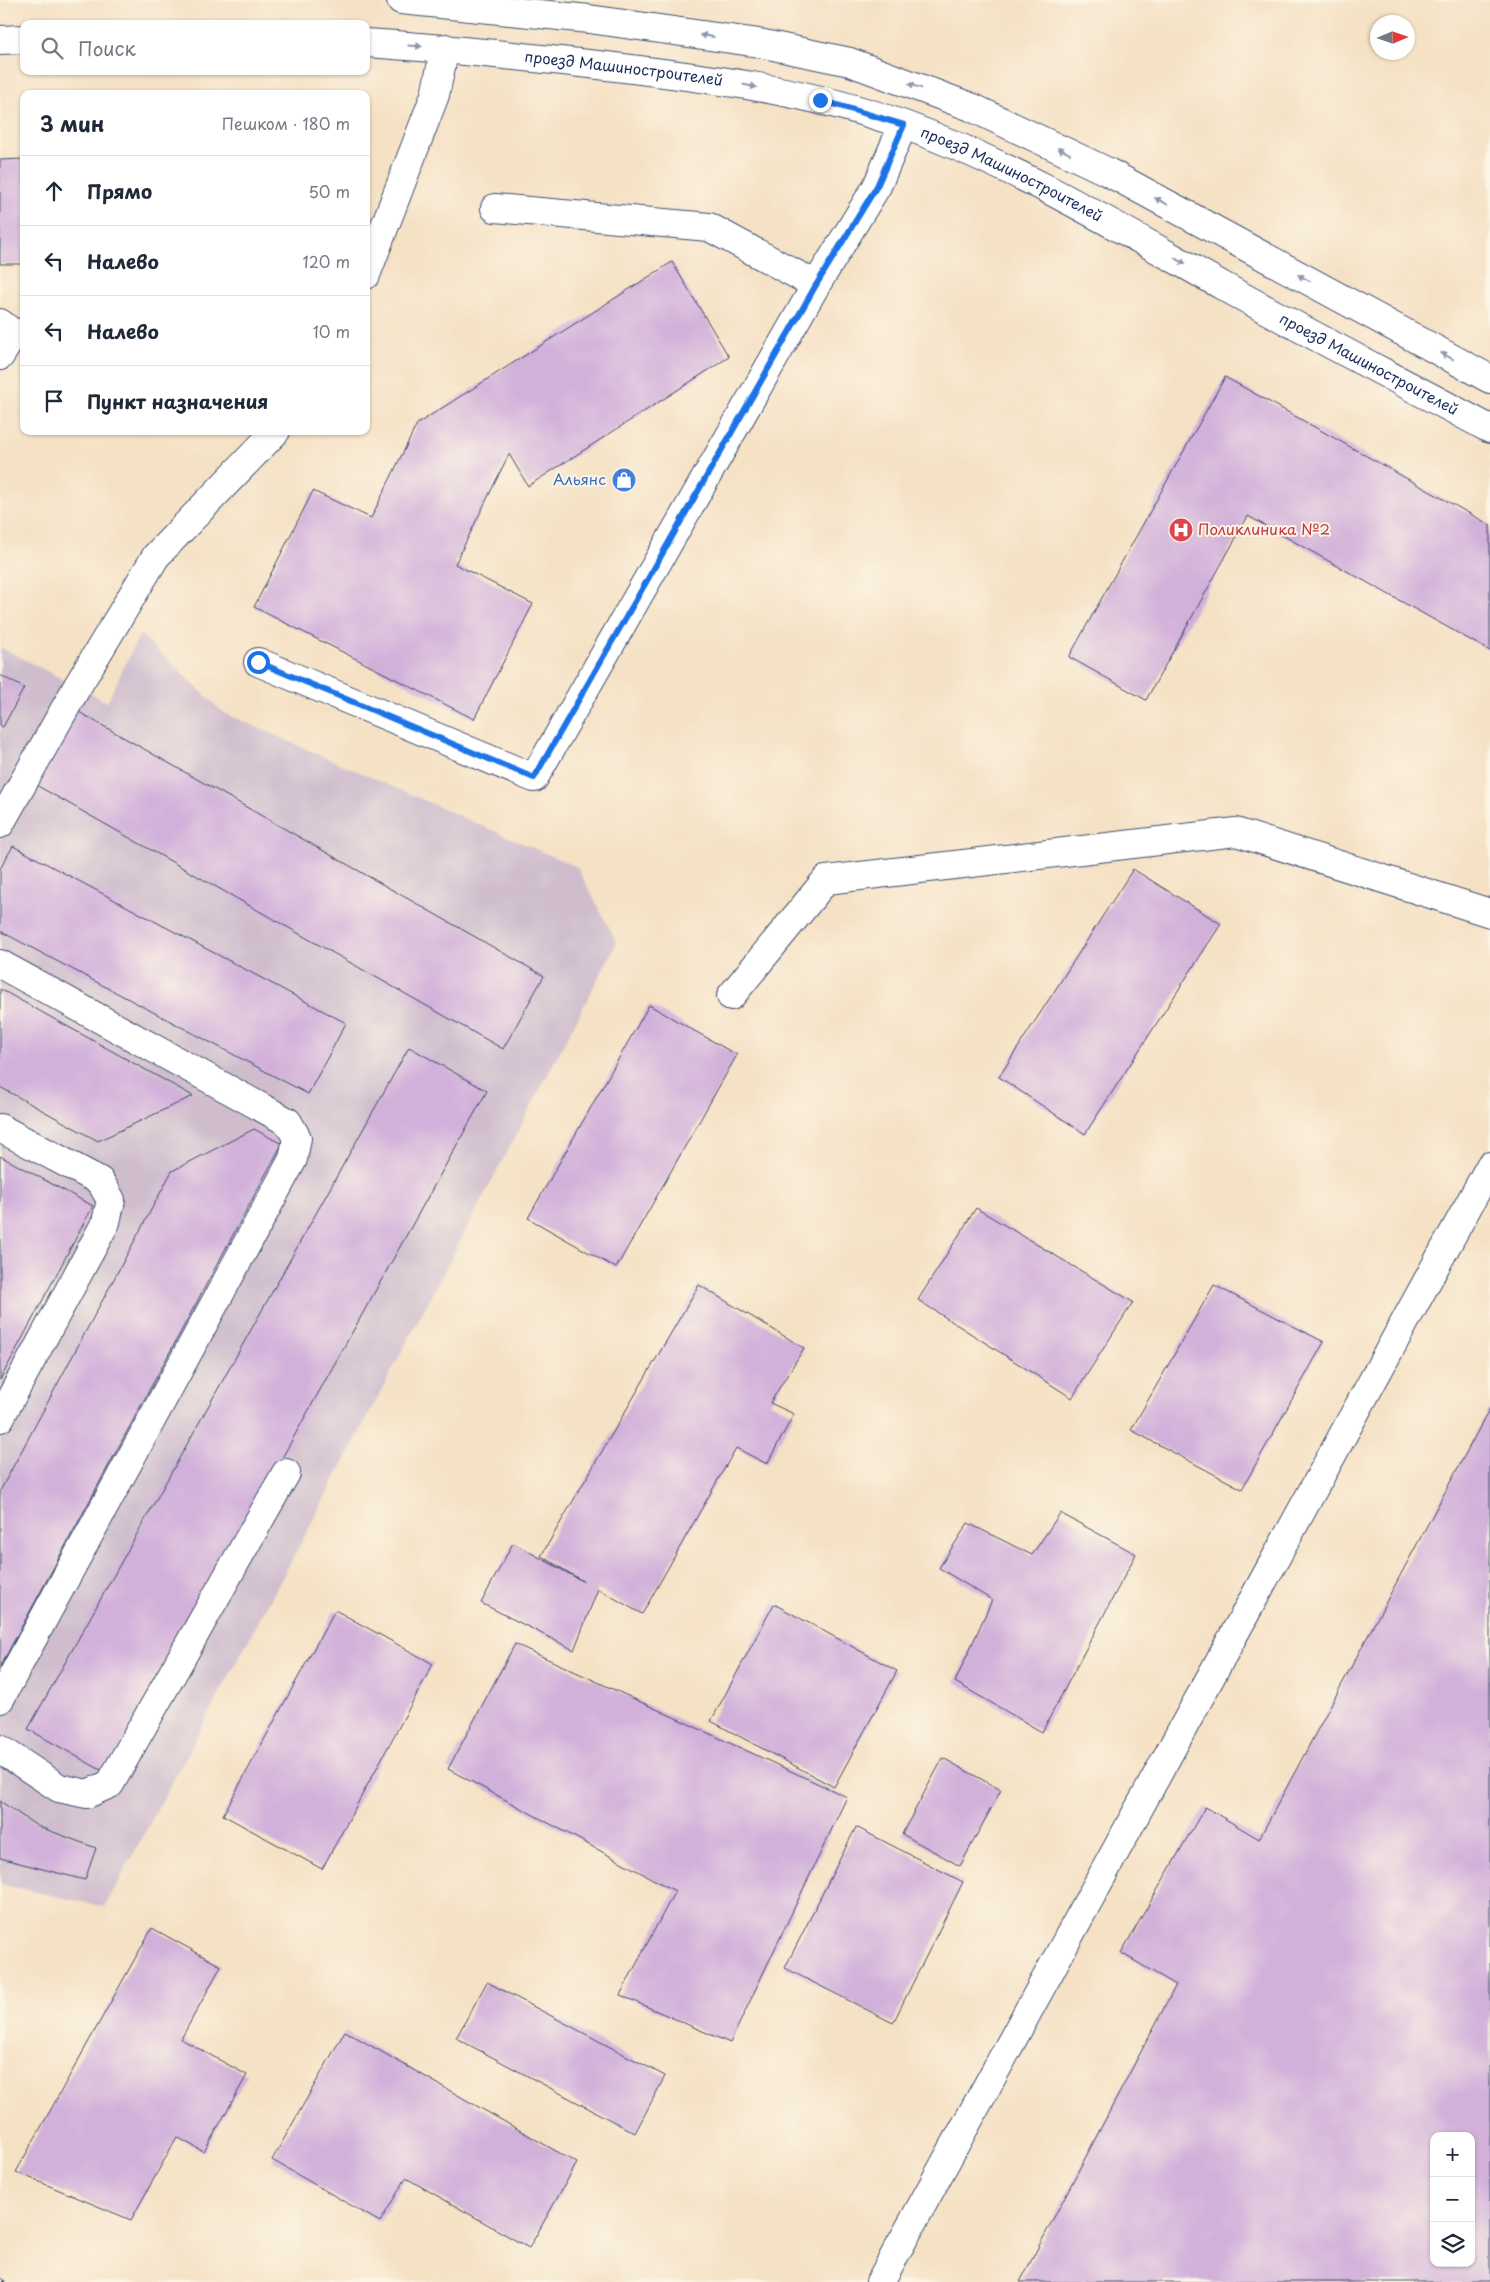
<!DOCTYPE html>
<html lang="ru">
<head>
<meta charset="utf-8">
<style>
	:root { --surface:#fff; --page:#f2f2f3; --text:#1f2937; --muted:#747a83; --line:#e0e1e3 }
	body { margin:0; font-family:"Playpen Sans",sans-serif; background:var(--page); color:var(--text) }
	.controls { position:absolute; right:15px; bottom:15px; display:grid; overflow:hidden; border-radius:10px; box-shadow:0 1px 4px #0004 }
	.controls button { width:45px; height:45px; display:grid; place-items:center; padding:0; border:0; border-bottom:1px solid var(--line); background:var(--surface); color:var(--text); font:25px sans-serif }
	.compass { position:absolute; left:1370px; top:15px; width:45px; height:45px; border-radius:50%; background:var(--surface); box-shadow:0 1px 4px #0004; rotate:88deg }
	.stop { position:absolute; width:15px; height:15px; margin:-11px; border:4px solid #1a73e8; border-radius:50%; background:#fff }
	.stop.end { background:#1a73e8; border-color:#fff; box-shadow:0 1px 5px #0008 }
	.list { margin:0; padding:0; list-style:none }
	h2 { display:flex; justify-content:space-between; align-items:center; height:65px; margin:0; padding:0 20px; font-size:21px }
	h2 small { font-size:16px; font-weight:400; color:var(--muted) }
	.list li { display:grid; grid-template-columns:32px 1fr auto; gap:15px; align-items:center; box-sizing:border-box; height:70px; padding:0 20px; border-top:1px solid var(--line) }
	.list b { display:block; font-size:19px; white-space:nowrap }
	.list em { font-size:16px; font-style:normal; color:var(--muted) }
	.icon { flex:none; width:28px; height:28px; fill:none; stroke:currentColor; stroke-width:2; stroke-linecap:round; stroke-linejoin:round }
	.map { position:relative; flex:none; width:1490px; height:2282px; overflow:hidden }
	.search { position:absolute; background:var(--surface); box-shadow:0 1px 4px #0004; left:20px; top:20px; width:350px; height:55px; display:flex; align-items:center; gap:12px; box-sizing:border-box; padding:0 18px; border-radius:10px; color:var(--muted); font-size:19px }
	.panel { position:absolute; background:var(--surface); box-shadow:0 1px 4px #0004; left:20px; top:90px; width:350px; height:345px; border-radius:10px }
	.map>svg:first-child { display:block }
	.industrial { fill:#cfbdce }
	.building { fill:#d1b0da; fill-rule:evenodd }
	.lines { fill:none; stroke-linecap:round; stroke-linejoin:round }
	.minor-casing { stroke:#3c4a6d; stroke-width:30 }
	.major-casing { stroke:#3c4a6d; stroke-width:30 }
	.minor { stroke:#fff; stroke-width:28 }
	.major { stroke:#fff; stroke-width:28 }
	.rail-casing { stroke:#1b2f5e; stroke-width:5.5 }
	.rail { stroke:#fcf5e5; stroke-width:4; stroke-dasharray:11; stroke-linecap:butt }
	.oneway { fill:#8d97ae }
	.route { stroke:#1a73e8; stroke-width:6 }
	.labels { text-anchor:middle; stroke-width:4; stroke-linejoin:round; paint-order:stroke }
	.street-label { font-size:15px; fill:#1b2f5e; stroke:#fcf5e5 }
	.shop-label { font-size:15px; fill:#366cbe; stroke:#fcf5e5; text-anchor:end }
	.health-label { font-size:15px; fill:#be3a42; stroke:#fcf5e5; text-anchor:start }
</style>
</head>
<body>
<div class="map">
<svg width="1490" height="2282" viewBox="0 0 1490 2282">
	<rect width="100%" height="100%" fill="#fcf5e5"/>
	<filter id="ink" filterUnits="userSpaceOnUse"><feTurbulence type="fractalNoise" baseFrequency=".02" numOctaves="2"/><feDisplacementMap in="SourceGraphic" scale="10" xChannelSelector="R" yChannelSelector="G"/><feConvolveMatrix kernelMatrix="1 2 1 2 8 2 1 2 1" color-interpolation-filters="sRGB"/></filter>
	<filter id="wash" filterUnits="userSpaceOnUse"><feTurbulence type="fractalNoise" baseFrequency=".0096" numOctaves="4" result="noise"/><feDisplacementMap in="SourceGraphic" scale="20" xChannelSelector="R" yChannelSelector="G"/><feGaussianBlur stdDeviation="1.12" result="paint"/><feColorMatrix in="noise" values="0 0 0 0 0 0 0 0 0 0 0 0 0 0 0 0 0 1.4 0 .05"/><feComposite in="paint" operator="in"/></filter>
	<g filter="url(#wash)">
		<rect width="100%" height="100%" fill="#f5e1c4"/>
		<polygon class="industrial" points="140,634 224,713 577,867 617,943 311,1524 105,1907 0,1884 0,647 107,702"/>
		<g id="blocks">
			<g class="building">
				<polygon points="24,159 24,264 0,264 0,160"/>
				<polygon points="672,262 729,357 528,486 509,454 455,564 533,604 474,719 254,607 313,491 371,518 417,424"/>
				<polygon points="1225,377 1490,525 1490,651 1248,516 1146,700 1069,657"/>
				<polygon points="0,675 24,688 3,727 0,725"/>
				<polygon points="77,711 544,976 503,1049 36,785"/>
				<polygon points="13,846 346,1023 308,1094 0,931 0,869"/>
				<polygon points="1133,869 1221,924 1085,1134 999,1077"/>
				<polygon points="0,989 193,1096 98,1141 0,1087"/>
				<polygon points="649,1005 737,1055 616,1268 528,1218"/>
				<polygon points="409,1047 487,1091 106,1773 28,1729"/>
				<polygon points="254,1129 282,1144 0,1667 0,1491 172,1171"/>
				<polygon points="0,1156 93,1206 0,1380"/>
				<polygon points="976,1208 1133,1302 1072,1398 918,1300"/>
				<polygon points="699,1285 804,1348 770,1403 794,1414 767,1464 736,1448 642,1614 598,1589 574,1650 481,1603 513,1543 584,1582 541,1556"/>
				<polygon points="1214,1285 1324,1342 1242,1489 1131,1430"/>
				<path d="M1490,1408V2282H1020L1176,1985L1121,1953L1205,1807L1259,1839ZM1434,2136H1471V2263H1434Z"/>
				<polygon points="1060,1513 1136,1554 1042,1732 955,1682 992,1600 939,1568 968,1523 1032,1555"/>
				<polygon points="774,1604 897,1671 834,1787 711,1721"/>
				<polygon points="335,1610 433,1664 322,1869 223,1815"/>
				<polygon points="515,1644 847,1797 730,2043 620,1995 675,1891 448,1769"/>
				<polygon points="943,1758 1001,1790 960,1866 902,1834"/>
				<polygon points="0,1801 37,1826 96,1848 85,1880 0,1858"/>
				<polygon points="856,1827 963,1882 893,2023 785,1968"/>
				<polygon points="152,1928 221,1966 181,2039 247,2075 204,2152 177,2137 131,2220 16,2172"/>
				<polygon points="487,1982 665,2076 635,2133 456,2038"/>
				<polygon points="345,2031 577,2163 529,2248 406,2178 380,2222 272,2160"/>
			</g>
		</g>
	</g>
	<g filter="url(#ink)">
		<use href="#blocks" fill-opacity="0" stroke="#3c4a6d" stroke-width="1"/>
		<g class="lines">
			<defs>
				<g id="minor">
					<polyline points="495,208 709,227 816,285"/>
					<polyline points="366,275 435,95 445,48"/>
					<polyline points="0,323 14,334 24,332"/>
					<polyline points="0,356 14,334"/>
					<polyline points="258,662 534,778 816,285 877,186 903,125"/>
					<polyline points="0,824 77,687 156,556 276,431"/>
					<polyline points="0,964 288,1122 297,1138 293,1159 0,1699"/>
					<polyline points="731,996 826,880 1236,832 1490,913"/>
					<polyline points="0,1128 100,1181 111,1200 106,1222 0,1418"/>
					<polyline points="0,1749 59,1788 87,1794 110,1784 286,1473"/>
					<polyline points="880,2282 1490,1166"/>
				</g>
				<g id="major">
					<polyline points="401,0 589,19 759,43 850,62 971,107 1108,172 1490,379"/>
					<polyline points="0,40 24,39"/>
					<path id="s1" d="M366,43C447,48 527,57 607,66C707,78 809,90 904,125C1016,166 1119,228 1223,286C1311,335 1401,381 1490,429"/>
				</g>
			</defs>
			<use href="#minor" class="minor-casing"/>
			<use href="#major" class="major-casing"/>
			<use href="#minor" class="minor"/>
			<use href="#major" class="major"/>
			<defs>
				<polyline id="rail" points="0,2280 3,2282"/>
			</defs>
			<use href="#rail" class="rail-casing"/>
			<use href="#rail" class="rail"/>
		</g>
		<defs><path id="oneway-solid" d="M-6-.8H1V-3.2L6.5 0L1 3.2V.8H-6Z" transform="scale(1.25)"/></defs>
		<g class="oneway">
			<use href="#oneway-solid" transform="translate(707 36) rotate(-172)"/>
			<use href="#oneway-solid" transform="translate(415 46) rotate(4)"/>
			<use href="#oneway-solid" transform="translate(750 86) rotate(11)"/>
			<use href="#oneway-solid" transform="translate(915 86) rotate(-160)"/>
			<use href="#oneway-solid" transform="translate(1064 151) rotate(-154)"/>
			<use href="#oneway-solid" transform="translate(1161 201) rotate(-152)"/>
			<use href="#oneway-solid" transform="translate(1180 261) rotate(30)"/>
			<use href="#oneway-solid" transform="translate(1304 278) rotate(-152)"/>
			<use href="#oneway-solid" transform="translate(1447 356) rotate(-152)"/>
		</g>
	</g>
	<g class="lines" filter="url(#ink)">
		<polyline class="route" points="258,662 534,778 816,285 877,186 904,125 820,100"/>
	</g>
	<defs>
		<symbol id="shop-disc" viewBox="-11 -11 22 22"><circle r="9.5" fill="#3f7fe0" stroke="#fcf5e5"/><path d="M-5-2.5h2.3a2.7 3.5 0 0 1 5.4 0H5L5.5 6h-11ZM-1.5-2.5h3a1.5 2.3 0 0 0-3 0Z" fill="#fff"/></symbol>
		<symbol id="hospital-disc" viewBox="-11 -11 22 22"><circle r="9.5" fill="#e0444e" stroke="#fcf5e5"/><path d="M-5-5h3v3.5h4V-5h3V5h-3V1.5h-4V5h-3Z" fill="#fff"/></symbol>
	</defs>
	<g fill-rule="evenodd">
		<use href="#shop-disc" x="610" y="466" width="28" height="28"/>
		<use href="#hospital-disc" x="1167" y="516" width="28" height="28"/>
	</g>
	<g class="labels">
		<g class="street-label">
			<text dy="5" stroke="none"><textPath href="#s1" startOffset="259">проезд Машиностроителей</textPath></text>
			<text dy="5" stroke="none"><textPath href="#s1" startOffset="664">проезд Машиностроителей</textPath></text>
			<text dy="5" stroke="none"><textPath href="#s1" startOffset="1069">проезд Машиностроителей</textPath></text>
		</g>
		<g class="shop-label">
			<text x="606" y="485">Альянс</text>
		</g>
		<g class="health-label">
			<text x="1198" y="535">Поликлиника №2</text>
		</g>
	</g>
</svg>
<div class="controls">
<button>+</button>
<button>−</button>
<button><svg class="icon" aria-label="layers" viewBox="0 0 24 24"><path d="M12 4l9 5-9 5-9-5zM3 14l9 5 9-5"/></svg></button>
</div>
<svg class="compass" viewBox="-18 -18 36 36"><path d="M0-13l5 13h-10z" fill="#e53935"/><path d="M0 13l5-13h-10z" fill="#747a83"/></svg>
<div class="stop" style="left:258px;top:662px"></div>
<div class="stop end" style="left:820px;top:100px"></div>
<div class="search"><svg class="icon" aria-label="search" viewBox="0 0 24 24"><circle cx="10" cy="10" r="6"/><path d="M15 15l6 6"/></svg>Поиск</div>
<section class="panel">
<h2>3 мин<small>Пешком · 180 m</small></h2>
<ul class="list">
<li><svg class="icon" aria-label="ahead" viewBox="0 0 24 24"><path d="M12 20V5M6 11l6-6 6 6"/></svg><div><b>Прямо</b></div><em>50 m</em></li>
<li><svg class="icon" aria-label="left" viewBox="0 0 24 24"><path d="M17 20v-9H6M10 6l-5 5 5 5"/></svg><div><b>Налево</b></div><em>120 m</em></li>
<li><svg class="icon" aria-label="left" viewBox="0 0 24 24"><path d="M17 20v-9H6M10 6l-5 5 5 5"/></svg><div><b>Налево</b></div><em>10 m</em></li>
<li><svg class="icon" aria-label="arrive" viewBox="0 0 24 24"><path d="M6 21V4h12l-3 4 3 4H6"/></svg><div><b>Пункт назначения</b></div></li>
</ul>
</section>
</div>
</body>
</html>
